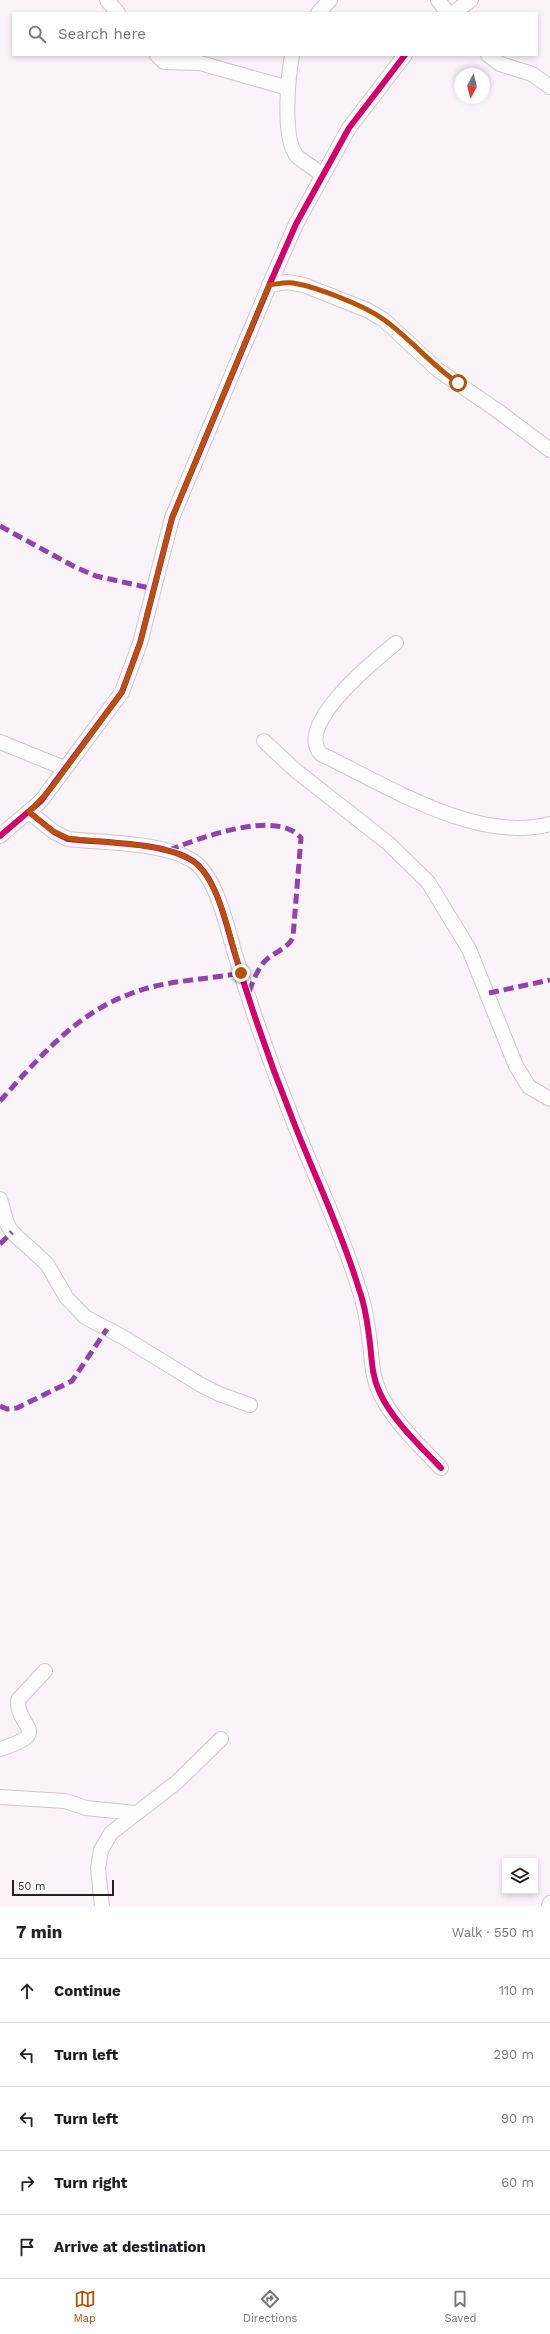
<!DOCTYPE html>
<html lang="en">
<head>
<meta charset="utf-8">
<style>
	:root { --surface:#fff; --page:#f6f6f6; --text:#202124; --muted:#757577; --line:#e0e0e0; --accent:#b45309 }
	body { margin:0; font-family:"Work Sans",sans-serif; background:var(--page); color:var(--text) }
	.controls { position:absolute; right:12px; bottom:12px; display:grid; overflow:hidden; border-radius:0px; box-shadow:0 2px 6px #0003 }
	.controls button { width:36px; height:36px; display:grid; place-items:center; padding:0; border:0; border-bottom:1px solid var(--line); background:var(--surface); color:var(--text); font:20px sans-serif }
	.compass { position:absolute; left:454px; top:68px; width:36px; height:36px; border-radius:50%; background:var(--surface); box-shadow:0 2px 6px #0003; rotate:187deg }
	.scale { position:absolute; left:12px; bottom:10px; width:102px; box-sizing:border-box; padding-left:4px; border:2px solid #281d26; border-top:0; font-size:11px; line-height:14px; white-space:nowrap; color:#281d26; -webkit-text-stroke:3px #fff; paint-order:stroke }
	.stop { position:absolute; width:12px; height:12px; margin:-9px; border:3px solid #b45309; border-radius:50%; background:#fff }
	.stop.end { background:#b45309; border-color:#fff; box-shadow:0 1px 4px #0008 }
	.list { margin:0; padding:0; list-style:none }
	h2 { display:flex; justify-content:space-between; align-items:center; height:52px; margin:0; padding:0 16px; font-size:17px }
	h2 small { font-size:13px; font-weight:400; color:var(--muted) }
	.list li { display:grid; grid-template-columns:26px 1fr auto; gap:12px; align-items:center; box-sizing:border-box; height:64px; padding:0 16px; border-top:1px solid var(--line) }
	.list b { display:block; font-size:15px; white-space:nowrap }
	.list em { font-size:13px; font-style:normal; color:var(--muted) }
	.icon { flex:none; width:22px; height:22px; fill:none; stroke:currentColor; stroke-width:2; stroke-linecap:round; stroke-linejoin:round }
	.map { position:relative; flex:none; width:550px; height:1906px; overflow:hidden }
	.search { position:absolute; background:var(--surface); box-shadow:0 2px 6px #0003; left:12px; right:12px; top:12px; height:44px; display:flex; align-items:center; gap:10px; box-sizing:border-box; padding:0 14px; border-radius:0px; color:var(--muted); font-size:15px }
	.sheet { height:372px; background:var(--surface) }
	nav { display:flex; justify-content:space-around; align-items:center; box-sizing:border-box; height:56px; border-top:1px solid var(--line); background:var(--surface); font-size:11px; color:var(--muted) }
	nav a { display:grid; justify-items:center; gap:2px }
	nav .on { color:var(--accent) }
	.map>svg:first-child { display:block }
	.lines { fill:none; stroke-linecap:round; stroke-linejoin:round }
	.minor-casing { stroke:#cfc6cd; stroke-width:16 }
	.minor { stroke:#fefdfe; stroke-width:14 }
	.quiet { stroke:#8e44ad; stroke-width:5; stroke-dasharray:10 5; stroke-linecap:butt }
	.cycleway-casing { stroke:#fff; stroke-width:8 }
	.cycleway { stroke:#d6006c; stroke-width:6 }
	.route { stroke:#b45309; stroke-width:5 }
</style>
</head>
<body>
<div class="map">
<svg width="550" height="1906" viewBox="0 0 550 1906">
	<rect width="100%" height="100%" fill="#faf3f9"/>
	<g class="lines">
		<defs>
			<g id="minor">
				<polyline points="107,0 118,13"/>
				<polyline points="438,0 448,13"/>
				<polyline points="318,13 330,0"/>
				<polyline points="453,13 471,0"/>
				<polyline points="157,55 164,62 200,63 288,88"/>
				<path d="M292,55C288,77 282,139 297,156C304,163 315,168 322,175"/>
				<polyline points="488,55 500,64 532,74 550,87"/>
				<polyline points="269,285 287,282 304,285 367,310 384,320 438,370 498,411 550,450"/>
				<path d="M396,643C375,660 294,725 321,754C386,785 477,844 550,824"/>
				<polyline points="264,741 295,770 388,843 428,882 469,949 516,1066 529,1087 550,1099"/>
				<polyline points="0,742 64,768"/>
				<path d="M29,812L54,832L68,839C103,843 164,842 193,861C217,877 227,928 235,954C252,1011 272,1068 294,1123C315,1177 341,1230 358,1286C364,1302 367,1319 369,1336C372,1355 371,1374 379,1391C391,1419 420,1446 441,1468"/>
				<polyline points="0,836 41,801 122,692 140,643 172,518 271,281 296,224 349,128 405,55"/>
				<polyline points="0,1199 7,1224 12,1232 47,1264 66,1297 85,1317 123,1337 201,1385 219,1394 250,1405"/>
				<path d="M0,1749C54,1732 16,1728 18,1700L45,1671"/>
				<polyline points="0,1797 65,1801 86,1808 135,1813"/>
				<polyline points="102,1906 98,1868 101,1850 111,1833 177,1782 221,1739"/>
				<polyline points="549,1906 550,1903"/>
			</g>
		</defs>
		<use href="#minor" class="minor-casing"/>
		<use href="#minor" class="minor"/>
		<g class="quiet">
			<polyline points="0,526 75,567 96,576 154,589"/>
			<path d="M169,850C198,839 277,808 301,838L293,937C288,949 274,952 265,961C257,970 252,983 248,995"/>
			<polyline points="489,993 550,980"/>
			<path d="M0,1101C38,1059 75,1014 130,994C164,980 205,980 241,973"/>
			<polyline points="0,1244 12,1232"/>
			<polyline points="0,1406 7,1409 17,1408 72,1381 107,1329"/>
		</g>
		<defs>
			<g id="cycleway">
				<path d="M29,812L54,832L68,839C103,843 164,842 193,861C217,877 227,928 235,954C252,1011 272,1068 294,1123C315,1177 341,1230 358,1286C364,1302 367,1319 369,1336C372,1355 371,1374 379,1391C391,1419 420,1446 441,1468"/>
				<polyline points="0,836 41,801 122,692 140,643 172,518 271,281 296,224 349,128 405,55"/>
			</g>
		</defs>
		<use href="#cycleway" class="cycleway-casing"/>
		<use href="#cycleway" class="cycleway"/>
	</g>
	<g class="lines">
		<path class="route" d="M241,973C231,942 220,882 194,862C168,842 101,843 68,838L54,832L29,812L53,786L122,692L140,643L172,518L269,285C277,284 285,282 293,283C317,287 363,305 383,319C410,338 430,364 458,383"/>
	</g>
</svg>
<div class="controls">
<button><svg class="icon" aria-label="layers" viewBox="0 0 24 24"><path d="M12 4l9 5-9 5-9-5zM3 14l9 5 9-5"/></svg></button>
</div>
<svg class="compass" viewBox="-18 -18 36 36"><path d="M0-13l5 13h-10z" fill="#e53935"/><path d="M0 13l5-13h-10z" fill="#757577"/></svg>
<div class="scale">50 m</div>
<div class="stop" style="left:458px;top:383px"></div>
<div class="stop end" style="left:241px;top:973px"></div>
<div class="search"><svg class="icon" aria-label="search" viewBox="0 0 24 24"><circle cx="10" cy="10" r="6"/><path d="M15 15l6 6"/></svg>Search here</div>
</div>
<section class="sheet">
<h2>7 min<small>Walk · 550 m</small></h2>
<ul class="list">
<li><svg class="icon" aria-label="ahead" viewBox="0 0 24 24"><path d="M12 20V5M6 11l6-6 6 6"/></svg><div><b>Continue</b></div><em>110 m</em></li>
<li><svg class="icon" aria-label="left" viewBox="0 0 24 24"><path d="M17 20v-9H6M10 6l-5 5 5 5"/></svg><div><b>Turn left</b></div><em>290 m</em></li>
<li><svg class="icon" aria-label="left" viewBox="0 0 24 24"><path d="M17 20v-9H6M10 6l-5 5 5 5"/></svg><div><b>Turn left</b></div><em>90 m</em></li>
<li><svg class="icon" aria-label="right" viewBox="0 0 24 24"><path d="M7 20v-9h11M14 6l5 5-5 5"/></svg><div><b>Turn right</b></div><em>60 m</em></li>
<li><svg class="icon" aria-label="arrive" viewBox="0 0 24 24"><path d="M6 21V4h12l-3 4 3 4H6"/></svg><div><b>Arrive at destination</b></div></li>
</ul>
</section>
<nav>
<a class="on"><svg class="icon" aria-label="map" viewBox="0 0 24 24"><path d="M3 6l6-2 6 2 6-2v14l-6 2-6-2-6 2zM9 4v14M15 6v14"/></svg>Map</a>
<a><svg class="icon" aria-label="directions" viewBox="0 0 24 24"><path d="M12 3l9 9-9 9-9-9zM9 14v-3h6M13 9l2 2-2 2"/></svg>Directions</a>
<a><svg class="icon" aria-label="saved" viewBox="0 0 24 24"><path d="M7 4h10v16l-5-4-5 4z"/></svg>Saved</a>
</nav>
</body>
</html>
